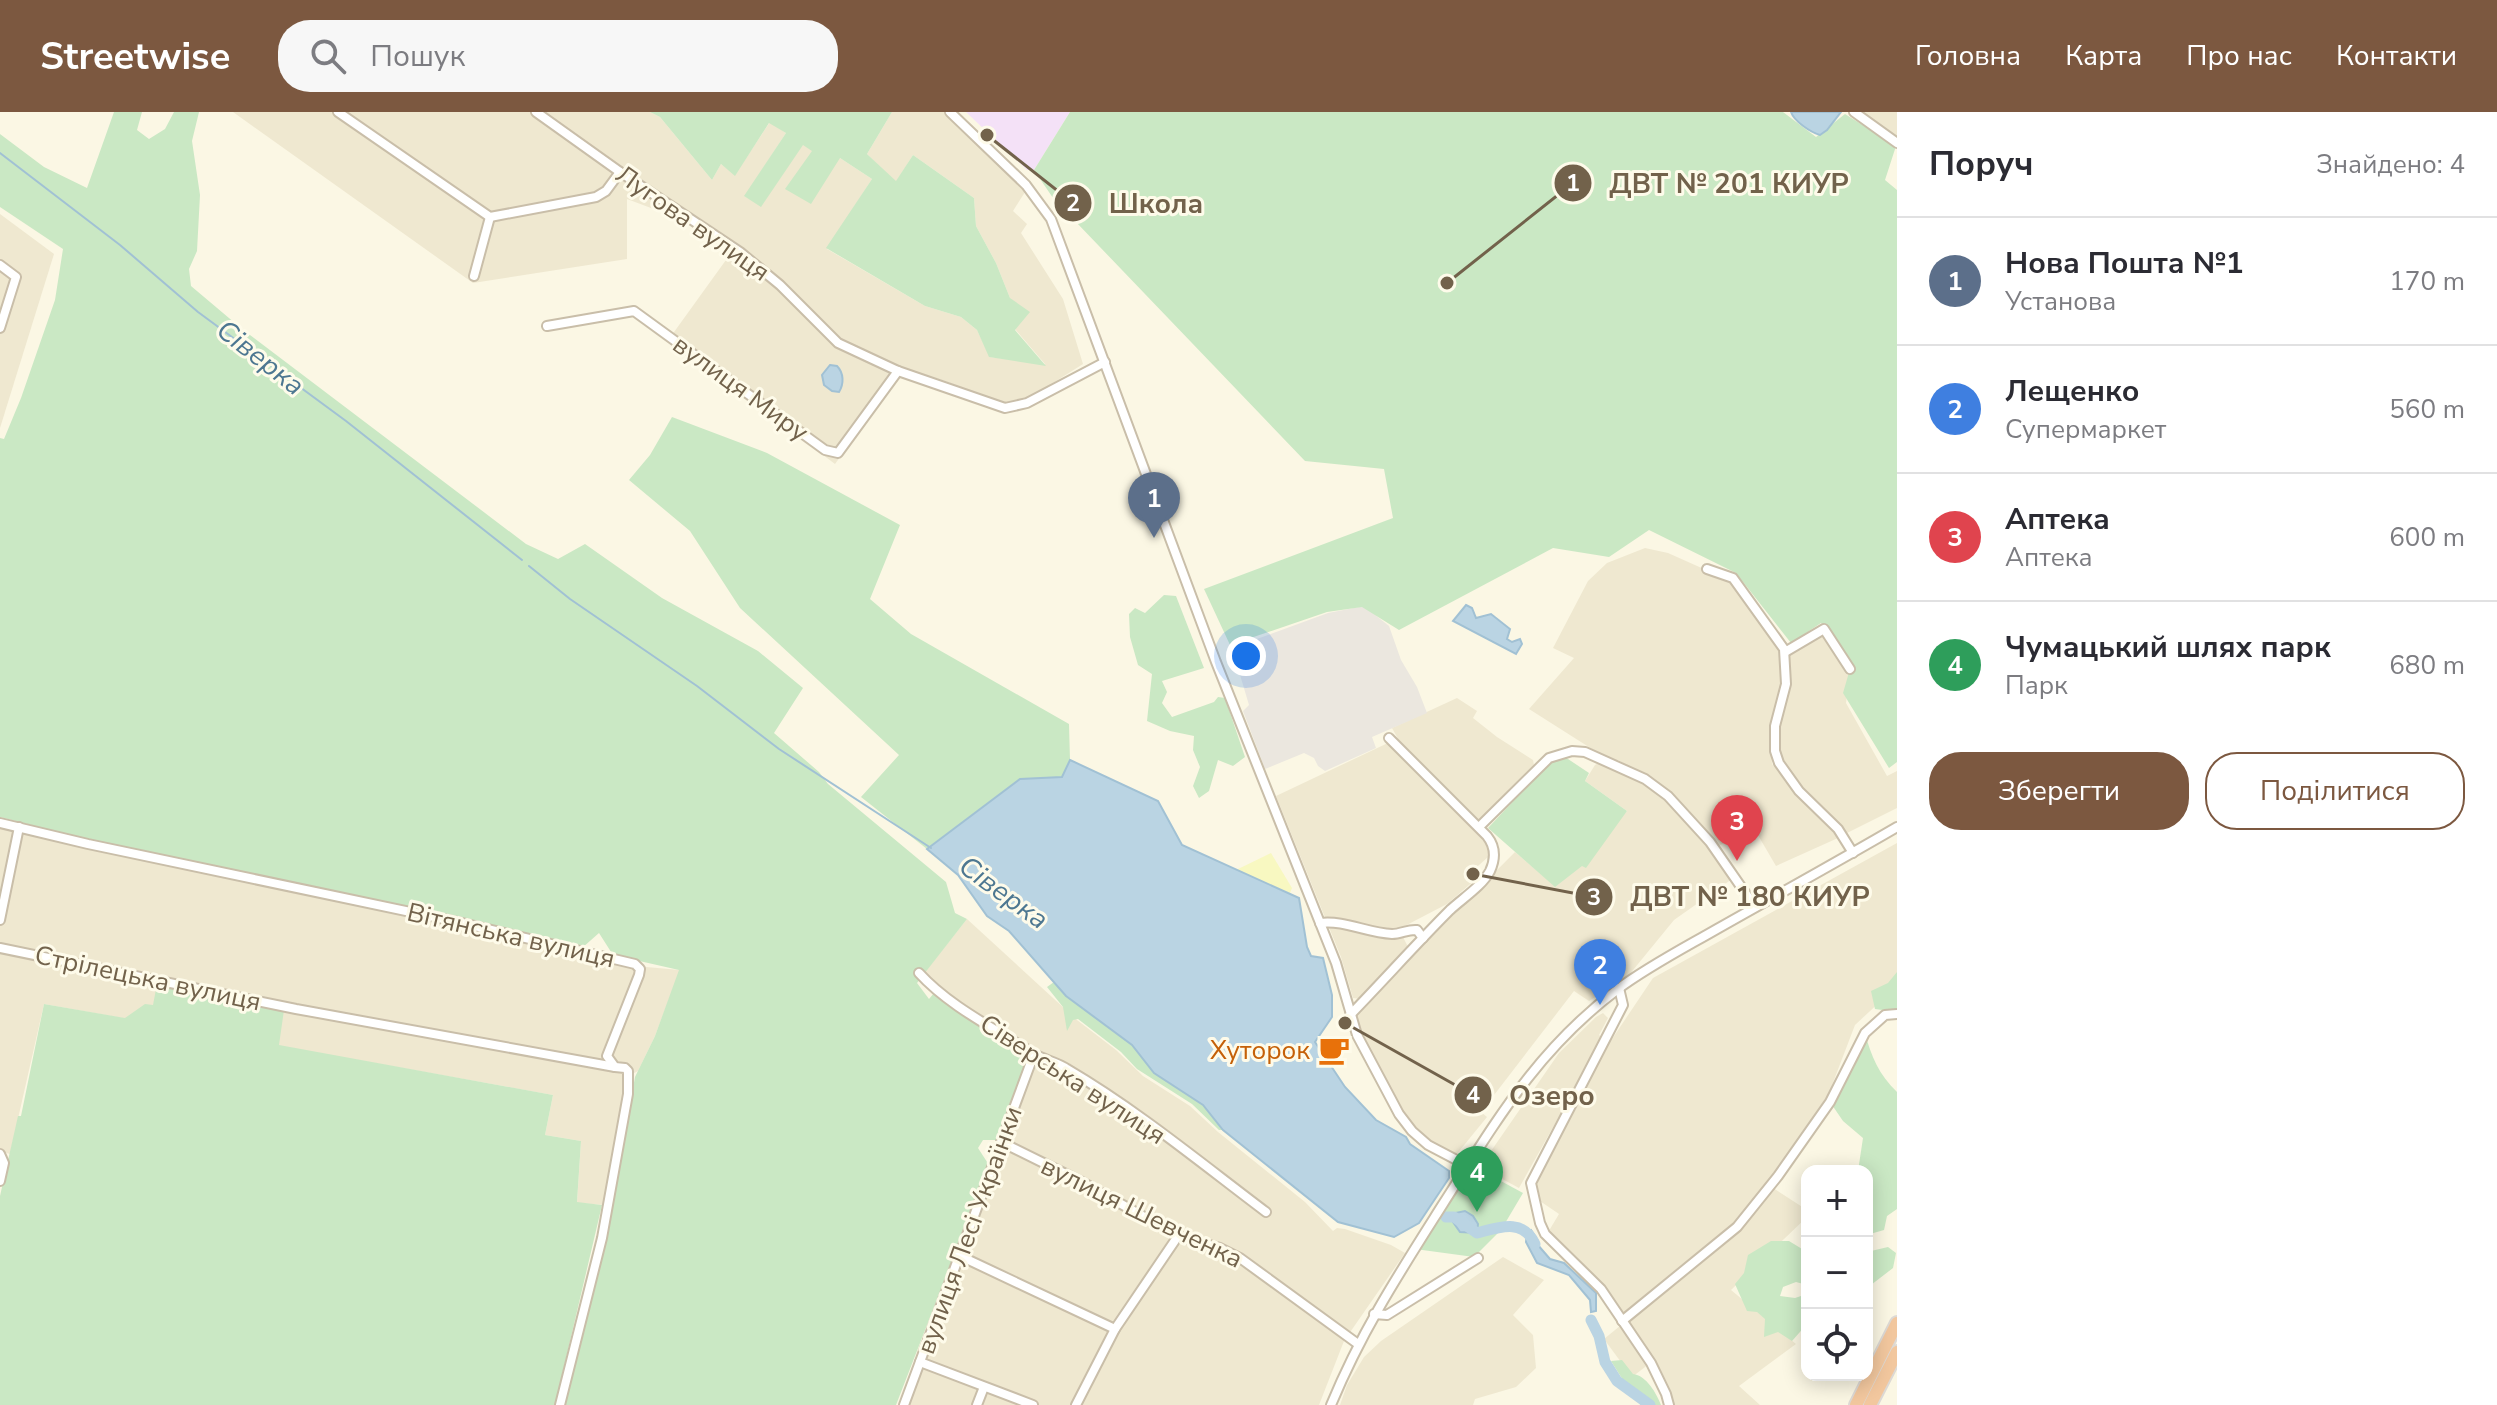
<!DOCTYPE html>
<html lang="uk">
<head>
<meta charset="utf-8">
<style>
	:root { --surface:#fff; --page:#f7f7f7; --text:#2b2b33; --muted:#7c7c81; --line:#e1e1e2; --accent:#7c5840 }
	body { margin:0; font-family:"Nunito Sans",sans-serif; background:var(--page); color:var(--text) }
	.controls { position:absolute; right:24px; bottom:24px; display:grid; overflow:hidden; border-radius:16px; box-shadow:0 4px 20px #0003 }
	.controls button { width:72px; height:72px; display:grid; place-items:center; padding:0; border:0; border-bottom:2px solid var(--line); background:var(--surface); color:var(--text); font:40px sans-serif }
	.you { position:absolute; left:1246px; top:544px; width:28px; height:28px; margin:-20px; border:6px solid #fff; border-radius:50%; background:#1a73e8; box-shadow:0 0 0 12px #1a73e833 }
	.badge { display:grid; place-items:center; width:52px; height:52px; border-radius:50%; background:var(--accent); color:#fff; font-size:26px; font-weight:700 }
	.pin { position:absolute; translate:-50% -66px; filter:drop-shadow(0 2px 4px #0008) }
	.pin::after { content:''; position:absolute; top:42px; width:28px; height:24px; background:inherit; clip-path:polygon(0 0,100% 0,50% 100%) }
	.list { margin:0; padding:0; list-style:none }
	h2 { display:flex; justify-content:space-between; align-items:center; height:104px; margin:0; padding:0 32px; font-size:34px }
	h2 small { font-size:26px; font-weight:400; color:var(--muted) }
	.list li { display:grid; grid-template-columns:52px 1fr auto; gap:24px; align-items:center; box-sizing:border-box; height:128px; padding:0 32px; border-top:2px solid var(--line) }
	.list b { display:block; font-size:30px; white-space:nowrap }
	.list p { margin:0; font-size:26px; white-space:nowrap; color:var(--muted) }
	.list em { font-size:26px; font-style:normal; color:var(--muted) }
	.actions { display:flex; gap:16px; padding:24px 32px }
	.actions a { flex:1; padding:18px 0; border:2px solid var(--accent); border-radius:32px; text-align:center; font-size:28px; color:var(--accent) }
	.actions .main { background:var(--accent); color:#fff }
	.icon { flex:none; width:44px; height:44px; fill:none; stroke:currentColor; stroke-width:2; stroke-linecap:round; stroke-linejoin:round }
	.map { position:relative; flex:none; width:1897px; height:1293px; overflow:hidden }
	header { display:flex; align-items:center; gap:48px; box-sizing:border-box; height:112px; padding:0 40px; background:var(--accent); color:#fff }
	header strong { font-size:38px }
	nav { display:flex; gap:44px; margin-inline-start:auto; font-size:28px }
	.search { width:560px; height:72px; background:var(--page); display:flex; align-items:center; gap:20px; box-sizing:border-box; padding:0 28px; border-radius:32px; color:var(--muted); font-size:30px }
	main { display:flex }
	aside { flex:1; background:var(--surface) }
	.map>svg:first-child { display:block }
	.residential { fill:#efe8d0 }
	.industrial { fill:#ebe7df }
	.education { fill:#f4e1f7 }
	.green { fill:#cae8c4 }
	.sand { fill:#f8f8c1 }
	.water { fill:#bad4e3; stroke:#a1c1d4; stroke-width:2 }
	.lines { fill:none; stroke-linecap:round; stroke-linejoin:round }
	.stream { stroke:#a1c1d4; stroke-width:2 }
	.river { stroke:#bad4e3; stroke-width:11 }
	.minor-casing { stroke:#c9bea9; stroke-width:12 }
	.highway-casing { stroke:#ddd9d4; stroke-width:16 }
	.minor { stroke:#fff; stroke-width:8 }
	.highway { stroke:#f2c79e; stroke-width:12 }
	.labels { text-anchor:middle; stroke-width:6; stroke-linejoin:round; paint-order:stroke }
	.street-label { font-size:26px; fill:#72624b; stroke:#fefbea }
	.food-label { font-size:26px; fill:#c56008; stroke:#fefbea; text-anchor:end }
	.water-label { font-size:28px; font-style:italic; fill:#4d7791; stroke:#fefbea }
	.leader { fill:none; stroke:#72624b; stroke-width:3 }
	.callout-dot { fill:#72624b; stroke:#fefbea; stroke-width:3 }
	.mark-label { font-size:24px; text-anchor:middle; font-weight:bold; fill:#fff }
	.callout-label { font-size:28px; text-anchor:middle; font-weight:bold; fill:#72624b; stroke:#fefbea; stroke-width:6; stroke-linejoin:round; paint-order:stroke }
</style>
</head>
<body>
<header>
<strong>Streetwise</strong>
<div class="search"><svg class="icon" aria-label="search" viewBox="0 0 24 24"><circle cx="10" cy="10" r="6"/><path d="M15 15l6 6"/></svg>Пошук</div>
<nav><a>Головна</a><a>Карта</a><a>Про нас</a><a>Контакти</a></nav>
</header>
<main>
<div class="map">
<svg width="1897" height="1293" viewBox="0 0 1897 1293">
	<rect width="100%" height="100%" fill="#fbf7e4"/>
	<g class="residential">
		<polygon points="233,0 650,0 660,5 712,68 721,52 735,63 770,10 786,21 745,84 761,94 803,32 813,38 840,46 872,67 827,137 925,194 961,205 977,218 990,245 1045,252 1015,217 1010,186 996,151 976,114 974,86 913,43 896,70 867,42 892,0 957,0 1024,64 1025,80 1013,99 1027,112 1021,121 1063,187 1083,252 1026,288 1012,292 1001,292 948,270 905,256 835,352 669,227 731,141 683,108 627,87 627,147 473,171"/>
		<polygon points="1848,0 1897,0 1897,31 1858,7"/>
		<polygon points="0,102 54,142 0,316"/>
		<polygon points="1645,436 1668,441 1733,470 1780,537 1782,574 1770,613 1772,652 1825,706 1838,726 1776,754 1755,718 1746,725 1741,720 1716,736 1654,670 1618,648 1616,651 1603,644 1529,597 1574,546 1553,536 1588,469 1607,451"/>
		<polygon points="1824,519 1850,562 1846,591 1887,664 1897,659 1897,696 1843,723 1839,715 1783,655 1777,634 1777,612 1789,540"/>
		<polygon points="1457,586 1477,599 1473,606 1497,625 1533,648 1534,653 1482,707 1473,708 1402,634 1392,616"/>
		<polygon points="1390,630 1489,735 1488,745 1470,761 1476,767 1447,792 1399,817 1408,835 1361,887 1353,886 1341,845 1276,684"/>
		<polygon points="1602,649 1645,670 1658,681 1718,744 1732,767 1674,808 1629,863 1589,889 1574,879 1481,1000 1487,1005 1456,1043 1420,1023 1405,1005 1361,926 1353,903 1515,740 1555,774 1627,699 1585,669 1595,653"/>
		<polygon points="0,715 423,805 635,854 680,858 655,924 638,959 625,966 606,1093 577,1091 581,1029 545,1023 553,983 44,892 10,1042 0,1039"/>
		<polygon points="1897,731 1897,874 1855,913 1829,981 1767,1072 1807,1098 1807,1105 1731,1178 1796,1232 1739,1274 1760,1293 1672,1293 1602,1170 1547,1122 1559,1102 1537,1087 1534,1072 1610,930 1653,866"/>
		<polygon points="967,807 1077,908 1116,938 1143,964 1190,994 1218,1020 1305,1090 1333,1119 1337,1116 1345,1117 1391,1133 1405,1141 1344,1229 1319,1293 905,1293 1034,944 923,862"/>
		<polygon points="1603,901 1608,906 1599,923 1603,926 1519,1076 1480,1055 1559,941 1596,905"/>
		<polygon points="1503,1145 1544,1168 1513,1203 1533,1223 1536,1256 1516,1275 1475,1287 1473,1293 1340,1293 1347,1273 1364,1245 1381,1229"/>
		<polygon points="1620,1214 1649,1252 1632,1265 1604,1227"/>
	</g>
	<polygon class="industrial" points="1364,494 1389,514 1401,548 1417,575 1427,601 1372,625 1376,636 1325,659 1318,654 1314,646 1304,641 1265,657 1243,599 1249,593 1232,536 1328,501"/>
	<polygon class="education" points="966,0 1070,0 1034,58 1027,58"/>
	<g class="green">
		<polygon points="114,0 142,0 137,18 149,27 165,17 174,0 199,0 192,29 200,83 197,139 189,157 191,174 242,217 526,432 558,447 585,432 662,486 758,539 803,576 774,621 819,660 828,672 946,770 955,801 967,807 917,871 929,887 934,881 1025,937 1031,950 999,1028 983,1028 978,1036 989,1053 896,1293 559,1293 615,1079 635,965 655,924 679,858 613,843 599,821 582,836 79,725 0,705 0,326 4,327 21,286 55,188 63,137 0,95 0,22 44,55 87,76"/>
		<polygon points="650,0 892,0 867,42 896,69 913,43 974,86 976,114 996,151 1010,186 1030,200 1015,218 1046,254 989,245 977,218 961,205 925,194 826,136 872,67 840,46 811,92 785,77 812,39 803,33 761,95 744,84 786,21 769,11 735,64 721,52 712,68 660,5"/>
		<polygon points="1070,0 1783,0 1816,25 1845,2 1896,34 1885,68 1897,78 1897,650 1889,656 1843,581 1852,550 1821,511 1791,531 1736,461 1649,418 1609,445 1553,436 1399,518 1362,495 1327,500 1230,533 1204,477 1393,406 1384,357 1305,349 1053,86 1034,58"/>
		<polygon points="672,305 767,341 900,413 870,487 911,522 1069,612 1070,648 1062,665 1020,667 927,737 861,685 899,643 740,496 690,419 629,368 650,343"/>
		<polygon points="1164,483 1176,484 1204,556 1162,569 1167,580 1162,591 1172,605 1214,590 1218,585 1225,586 1245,645 1233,654 1218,648 1209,679 1199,686 1193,674 1200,655 1193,638 1194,624 1170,619 1147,609 1152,562 1138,553 1130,525 1129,502 1135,496 1145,501"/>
		<polygon points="1565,645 1589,661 1585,669 1627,699 1586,756 1582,754 1555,775 1488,716 1550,650"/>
		<polygon points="1897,860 1897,900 1875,897 1871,879 1888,871"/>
		<polygon points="1054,870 1066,884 1132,933 1154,961 1203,993 1223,1018 1219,1018 1192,992 1137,957 1121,940 1078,907 1073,908 1067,919 1063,895 1047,875"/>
		<polygon points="157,872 284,898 279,933 553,983 545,1023 581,1029 577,1090 602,1093 555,1293 0,1293 0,1084 18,1004 21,1004 44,892 125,906 145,892 153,893"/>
		<path d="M1865,921C1871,944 1879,963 1897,980V1097L1887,1104L1884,1118L1870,1122L1871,1139L1888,1135L1896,1141L1893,1156L1867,1176V1059H1858L1863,1026L1843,1009L1830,990Z"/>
		<polygon points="1475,1055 1523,1081 1501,1118 1474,1145 1415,1137"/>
		<polygon points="1771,1129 1789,1129 1807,1140 1807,1173 1796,1170 1783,1175 1780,1184 1795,1186 1807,1182 1807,1212 1792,1229 1778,1220 1764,1225 1765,1207 1757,1200 1747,1199 1735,1172 1744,1161 1748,1143"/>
		<path d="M1622,1248L1633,1262C1646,1263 1657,1282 1661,1293H1640L1638,1280L1623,1268L1611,1249Z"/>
	</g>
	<polygon class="sand" points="1271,741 1292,776 1290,781 1236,758"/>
	<g class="water">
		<path d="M1791,0H1841L1827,18L1820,23C1810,20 1794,9 1791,0Z"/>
		<path d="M830,253L837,254C844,261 844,272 839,280L832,279L824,273L822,263Z"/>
		<polygon points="1466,493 1472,496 1476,506 1491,502 1510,517 1507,527 1512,530 1520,527 1522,532 1516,542 1453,509"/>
		<polygon points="1070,648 1158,689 1182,733 1299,786 1307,835 1311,844 1323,846 1332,883 1332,905 1315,930 1345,975 1376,1008 1406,1025 1410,1032 1449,1059 1449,1066 1419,1111 1394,1125 1338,1110 1223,1018 1203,993 1154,961 1132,933 1066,884 1009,819 987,804 958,763 927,737 1020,667 1062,665"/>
		<polygon points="1465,1099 1473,1104 1478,1112 1477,1121 1460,1120 1453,1110 1455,1101"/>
		<polygon points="1531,1118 1538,1129 1537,1132 1550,1147 1564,1151 1596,1181 1596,1199 1591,1200 1590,1188 1569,1163 1537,1151 1526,1130 1527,1120"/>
	</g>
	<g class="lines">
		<g class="stream">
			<polyline points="0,41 120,133 198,200 346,309 522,448"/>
			<polyline points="529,454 570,487 697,574 779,637 931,736"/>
		</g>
		<g class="river">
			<path d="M1446,1105H1454L1477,1121C1500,1115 1523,1106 1535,1132"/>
			<polyline points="1591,1208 1599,1224 1605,1250 1617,1269 1650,1293"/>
		</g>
		<defs>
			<g id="minor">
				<polyline points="338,0 490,105 596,85 606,79 620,60"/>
				<polyline points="536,0 620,60 740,140 780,173 838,231 898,259 1005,296 1027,291 1105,250"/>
				<polyline points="950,0 1026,73 1051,107 1216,550 1336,851 1357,923 1399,1002 1412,1019 1428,1033 1468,1054"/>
				<polyline points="1854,0 1897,31"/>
				<polyline points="0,153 16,165 0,216"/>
				<polyline points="474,164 490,105"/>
				<polyline points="547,214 634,199 825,338 838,341 898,259"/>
				<polyline points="1707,457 1733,466 1784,537 1786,572 1775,614 1775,639 1779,651 1799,679 1838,717 1853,741"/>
				<polyline points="1785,540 1824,517 1850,557"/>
				<polyline points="0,711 88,732 458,810 635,852 640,857 639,863 607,944 615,955 625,956 628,959 628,982 602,1126 560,1293"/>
				<polyline points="1479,715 1549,646 1572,639 1585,640 1645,667 1668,684 1710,730 1755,795"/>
				<polyline points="0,808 19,715"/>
				<path d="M1320,811C1345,808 1367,821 1392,822C1401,822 1408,817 1417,818L1423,826"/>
				<polyline points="0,836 296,897 615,955"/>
				<path d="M919,861C950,895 996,917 1034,942C1044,948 1057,950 1067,957C1137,998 1201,1051 1266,1100"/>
				<polyline points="1619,876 1623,893 1531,1071 1540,1111 1545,1122 1601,1177 1651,1251 1666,1282 1669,1293"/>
				<path d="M1350,903C1384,868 1416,832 1450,798C1463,786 1482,774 1490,759C1496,746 1495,734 1487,724L1389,626"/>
				<polyline points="1001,1030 1082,1070 1178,1124 1220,1136 1240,1146 1358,1232"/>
				<polyline points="0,1042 4,1051 0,1069"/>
				<polyline points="958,1143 1115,1217"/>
				<polyline points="1374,1202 1387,1203 1478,1146"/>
				<polyline points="1622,1209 1737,1115 1778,1064 1830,990 1865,921 1885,903 1897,902"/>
				<polyline points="920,1250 1033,1293"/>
				<polyline points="904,1293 1034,942"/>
				<polyline points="977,1293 984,1275"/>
				<polyline points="1076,1293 1115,1217 1178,1124"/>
				<path d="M1331,1293C1362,1218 1400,1160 1443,1092C1497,1008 1537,938 1618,877C1649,854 1684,836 1717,817C1777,783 1837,750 1897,715"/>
			</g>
			<g id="highway">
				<polyline points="1856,1293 1897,1211"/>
				<polyline points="1870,1293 1897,1240"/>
			</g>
		</defs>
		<use href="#minor" class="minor-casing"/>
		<use href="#highway" class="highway-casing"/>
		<use href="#minor" class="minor"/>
		<use href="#highway" class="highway"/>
	</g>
	<defs>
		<symbol id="cafe-bare" viewBox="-9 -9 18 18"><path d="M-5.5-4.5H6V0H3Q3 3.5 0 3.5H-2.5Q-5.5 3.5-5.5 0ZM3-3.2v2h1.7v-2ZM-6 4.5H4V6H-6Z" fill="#e8710a" stroke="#fefbea" stroke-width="2.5" paint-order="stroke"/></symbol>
	</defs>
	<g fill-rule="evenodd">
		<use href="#cafe-bare" x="1312" y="916" width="44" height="44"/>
	</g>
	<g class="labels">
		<g class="street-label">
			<text transform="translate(693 111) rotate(35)" y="9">Лугова вулиця</text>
			<text transform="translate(741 276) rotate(36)" y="9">вулиця Миру</text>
			<text transform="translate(511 823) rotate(13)" y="9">Вітянська вулиця</text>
			<text transform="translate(148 866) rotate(12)" y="9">Стрілецька вулиця</text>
			<text transform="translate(1073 967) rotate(33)" y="9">Сіверська вулиця</text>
			<text transform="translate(1142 1100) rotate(26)" y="9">вулиця Шевченка</text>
			<text transform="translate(969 1118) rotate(-70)" y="9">вулиця Лесі Українки</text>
		</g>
		<g class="food-label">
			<text x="1310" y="947">Хуторок</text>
		</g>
		<g class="water-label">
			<text transform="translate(261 245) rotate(38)" y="10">Сіверка</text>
			<text transform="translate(1004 780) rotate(36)" y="10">Сіверка</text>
		</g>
	</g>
	<path class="leader" d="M1447 171L1573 71M987 23L1073 91M1473 762L1594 785M1345 911L1473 983"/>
	<g class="callout-dot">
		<circle cx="1447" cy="171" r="8"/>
		<circle cx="987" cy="23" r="8"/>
		<circle cx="1473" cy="762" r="8"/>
		<circle cx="1345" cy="911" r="8"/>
		<circle cx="1573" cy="71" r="20"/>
		<circle cx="1073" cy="91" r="20"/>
		<circle cx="1594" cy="785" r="20"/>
		<circle cx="1473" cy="983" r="20"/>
	</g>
	<g class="mark-label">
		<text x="1573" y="79">1</text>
		<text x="1073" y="99">2</text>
		<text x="1594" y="793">3</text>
		<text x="1473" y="991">4</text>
	</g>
	<g class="callout-label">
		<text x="1729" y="81">ДВТ № 201 КИУР</text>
		<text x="1156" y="101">Школа</text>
		<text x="1750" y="794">ДВТ № 180 КИУР</text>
		<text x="1552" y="993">Озеро</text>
	</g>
</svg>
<div class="controls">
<button>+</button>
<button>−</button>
<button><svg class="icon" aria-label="locate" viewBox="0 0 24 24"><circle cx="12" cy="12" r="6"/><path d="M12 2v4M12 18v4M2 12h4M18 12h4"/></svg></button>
</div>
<div class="you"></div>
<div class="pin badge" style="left:1154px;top:426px;background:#5c6f8a">1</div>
<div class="pin badge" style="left:1600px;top:893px;background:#3f7fe0">2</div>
<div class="pin badge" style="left:1737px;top:749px;background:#e0444e">3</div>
<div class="pin badge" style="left:1477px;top:1100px;background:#2e9e5b">4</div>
</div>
<aside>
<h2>Поруч<small>Знайдено: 4</small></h2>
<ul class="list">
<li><span class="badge" style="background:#5c6f8a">1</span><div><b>Нова Пошта №1</b><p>Установа</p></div><em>170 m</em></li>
<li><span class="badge" style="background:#3f7fe0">2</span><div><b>Лещенко</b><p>Супермаркет</p></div><em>560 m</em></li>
<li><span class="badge" style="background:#e0444e">3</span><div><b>Аптека</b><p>Аптека</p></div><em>600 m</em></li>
<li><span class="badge" style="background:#2e9e5b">4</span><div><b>Чумацький шлях парк</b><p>Парк</p></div><em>680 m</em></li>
</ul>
<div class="actions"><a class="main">Зберегти</a><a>Поділитися</a></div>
</aside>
</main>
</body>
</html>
